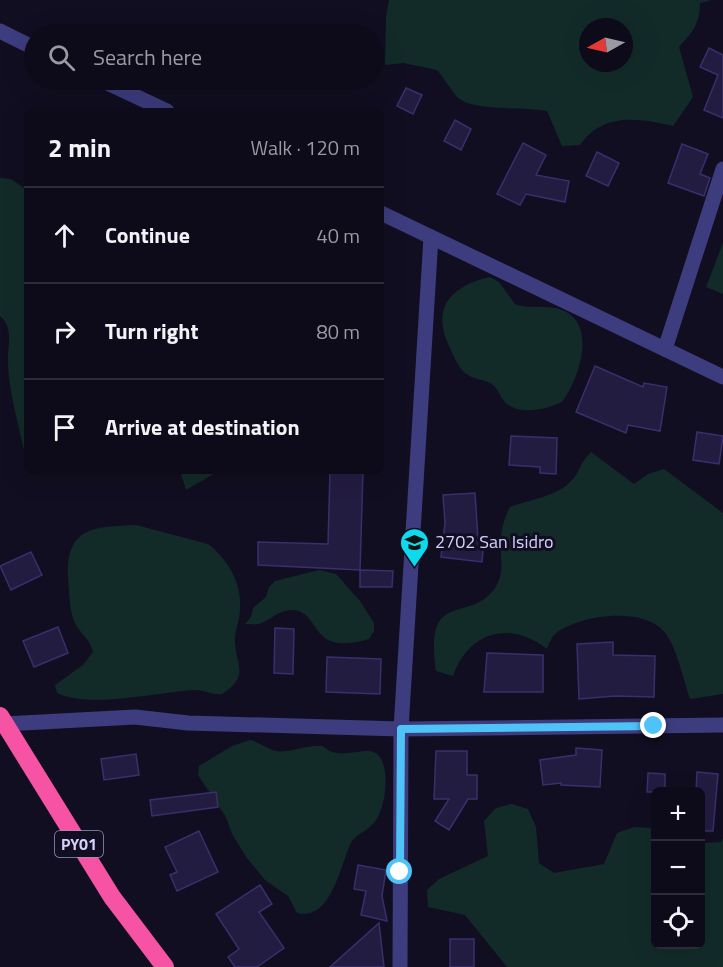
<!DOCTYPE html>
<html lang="en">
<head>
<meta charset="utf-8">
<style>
	:root { --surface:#0d0a19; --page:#161322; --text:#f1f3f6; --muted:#9a9aa2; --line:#2d2b38 }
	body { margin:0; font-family:"Titillium Web",sans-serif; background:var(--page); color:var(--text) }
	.controls { position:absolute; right:18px; bottom:18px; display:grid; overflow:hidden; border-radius:9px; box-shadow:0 6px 24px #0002 }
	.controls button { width:54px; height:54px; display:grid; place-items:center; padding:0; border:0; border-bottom:2px solid var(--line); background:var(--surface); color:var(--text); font:30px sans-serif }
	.compass { position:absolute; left:579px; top:18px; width:54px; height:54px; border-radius:50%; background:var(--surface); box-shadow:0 6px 24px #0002; rotate:262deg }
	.stop { position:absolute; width:18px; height:18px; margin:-14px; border:4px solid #4fc3f7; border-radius:50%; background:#fff }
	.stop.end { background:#4fc3f7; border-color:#fff; box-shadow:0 2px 6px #0008 }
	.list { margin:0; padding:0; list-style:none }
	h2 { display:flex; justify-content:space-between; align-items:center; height:78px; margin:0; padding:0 24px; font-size:26px }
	h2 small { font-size:20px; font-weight:400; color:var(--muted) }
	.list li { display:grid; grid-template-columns:39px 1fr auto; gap:18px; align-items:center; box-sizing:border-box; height:96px; padding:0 24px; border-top:2px solid var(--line) }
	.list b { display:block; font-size:22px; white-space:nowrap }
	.list em { font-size:20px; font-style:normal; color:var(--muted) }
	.icon { flex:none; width:33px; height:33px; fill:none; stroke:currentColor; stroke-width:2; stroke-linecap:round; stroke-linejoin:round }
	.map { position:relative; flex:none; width:723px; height:967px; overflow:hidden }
	.search { position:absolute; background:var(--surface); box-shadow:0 6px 24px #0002; left:24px; top:24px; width:360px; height:66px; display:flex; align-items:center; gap:15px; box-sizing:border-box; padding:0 21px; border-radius:33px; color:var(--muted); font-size:22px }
	.panel { position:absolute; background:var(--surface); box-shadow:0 6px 24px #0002; left:24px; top:108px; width:360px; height:366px; border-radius:9px }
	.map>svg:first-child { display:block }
	.green { fill:#122b29; fill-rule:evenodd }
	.building { fill:#231c41; stroke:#3a2f6c; stroke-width:1.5 }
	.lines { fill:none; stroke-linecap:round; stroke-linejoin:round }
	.street { stroke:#3d3c7e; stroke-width:15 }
	.highway { stroke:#f653a4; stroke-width:18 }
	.route { stroke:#4fc3f7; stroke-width:8 }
	.labels { text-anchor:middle; stroke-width:6; stroke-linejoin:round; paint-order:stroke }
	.shield { fill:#110e21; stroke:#9a96bb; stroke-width:1.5 }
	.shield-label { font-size:16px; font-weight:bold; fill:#d5d1fd }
	.poi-label { font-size:18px; fill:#d5d1fd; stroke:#110e21; text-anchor:start }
</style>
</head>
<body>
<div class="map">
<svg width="723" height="967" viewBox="0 0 723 967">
	<rect width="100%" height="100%" fill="#110e21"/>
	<g class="green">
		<path d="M389,0H712L700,3C700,23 693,32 679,47L693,97L673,126C639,118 603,112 580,145L562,146L547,111C524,106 473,112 457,97C450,89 444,78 437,70L403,63L385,65L386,17ZM588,27H624V63H588Z"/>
		<path d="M0,178L11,179L27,190V465C21,430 7,391 8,355C9,341 12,326 0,316Z"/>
		<polygon points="723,243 723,294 706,287"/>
		<path d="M490,277L499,282L515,304C530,310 547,304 562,310C598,324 579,379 562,402C546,409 521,416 506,403C500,398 499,390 493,385C484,378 472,380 464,372C458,367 454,356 450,348C430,308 451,286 490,277Z"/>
		<path d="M591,452L634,484L648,474L664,469L723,513V694L690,699C684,681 677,649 666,634C646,605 579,615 556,633C551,637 549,644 547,649C510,620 469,631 453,676L436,671C424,587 469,625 495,588C506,571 499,556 501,538C502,526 505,517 510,507C529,500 559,496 572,480C580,471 580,463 591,452Z"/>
		<polygon points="180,471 219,471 186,490"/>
		<path d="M136,525L208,544C228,559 242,584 240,609C240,618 236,627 235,637C234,665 252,675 222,694C212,695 204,690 195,690C157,692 90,709 57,693L55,685L83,665L93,652C90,638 79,633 74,621C69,608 69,589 68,575C67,526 95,527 136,525Z"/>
		<path d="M319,570L336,574L360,601L374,623V631L369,639C308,657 322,613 294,610C279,609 271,620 259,624C256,625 249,624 245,624L251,617L253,608L266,597L269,587L275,581Z"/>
		<path d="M250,740C259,742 267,749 276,751C287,754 307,744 323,746C341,765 371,739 381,759C390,775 385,813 372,825C366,831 355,835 351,843C340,865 332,921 297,913L288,896L265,880L247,858L232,834L226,817L198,775L199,766L232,746Z"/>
		<polygon points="512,804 528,809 536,827 539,863 554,873 604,864 617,833 634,827 655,828 656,944 700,944 701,843 721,842 723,838 723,967 507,967 465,915 428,907 427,890 439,879 488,856 484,821 496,808"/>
	</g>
	<g class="building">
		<polygon points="709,48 723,55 723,118 704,110 718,75 700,67"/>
		<polygon points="406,88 422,95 413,114 397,106"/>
		<polygon points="455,120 471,129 461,150 444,141"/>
		<polygon points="523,143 546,155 536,175 569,181 565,202 526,194 520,205 497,194"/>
		<polygon points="682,144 708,154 700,174 710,178 704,196 668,183"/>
		<polygon points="597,152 619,163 608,186 586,176"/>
		<polygon points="595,366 643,387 644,383 667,387 660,431 628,425 626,433 576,412"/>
		<polygon points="697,432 723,436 719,464 693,460"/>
		<polygon points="511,436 557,438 556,474 540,473 540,467 509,465"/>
		<polygon points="330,471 363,471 360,570 258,565 258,542 328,544"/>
		<polygon points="475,493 478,539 484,540 482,562 441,557 445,523 443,495"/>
		<polygon points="31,552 42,575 11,590 0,566"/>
		<polygon points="360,570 393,571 392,587 360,587"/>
		<polygon points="58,627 68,653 34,667 23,641"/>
		<polygon points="275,628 294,629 293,674 274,673"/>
		<polygon points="613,642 613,655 655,656 654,697 615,696 579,699 577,644"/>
		<polygon points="487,653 543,655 543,692 484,692"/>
		<polygon points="327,657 381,659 380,694 326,692"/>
		<polygon points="576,748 602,750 600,787 561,785 561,783 543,785 540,760 576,755"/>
		<polygon points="436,751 467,751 467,775 477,775 477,799 468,799 449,830 435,821 449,799 434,799"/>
		<polygon points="136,754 139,775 104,780 101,759"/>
		<polygon points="697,772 718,774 713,831 700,831 700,792 696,792"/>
		<polygon points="648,773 665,774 665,792 647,792"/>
		<polygon points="216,792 218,807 152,816 150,800"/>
		<polygon points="199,831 218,872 177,891 170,875 177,872 165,847"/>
		<polygon points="358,865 386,870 382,896 387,921 361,915 366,891 354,889"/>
		<polygon points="260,885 272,904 259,912 284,948 257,967 235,967 228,957 239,949 216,914"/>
		<polygon points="379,923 384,967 330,967"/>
		<rect x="450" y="939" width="24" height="28"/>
	</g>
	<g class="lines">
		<g class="street">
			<polyline points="0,31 34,48"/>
			<polyline points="101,80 167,111"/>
			<polyline points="381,213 723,377"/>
			<polyline points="665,349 723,169"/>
			<polyline points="4,724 135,717 188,723 401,729 723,725"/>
			<polyline points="400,967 401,729 431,237"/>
		</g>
		<polyline class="highway" points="0,716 112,897 165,967"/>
	</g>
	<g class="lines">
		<polyline class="route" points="400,872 401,729 654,726"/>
	</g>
	<defs>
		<symbol id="school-pin" viewBox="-11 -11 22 30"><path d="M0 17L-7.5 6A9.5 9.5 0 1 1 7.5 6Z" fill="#0cdbed" stroke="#110e21"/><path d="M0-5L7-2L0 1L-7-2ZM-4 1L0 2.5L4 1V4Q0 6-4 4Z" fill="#111"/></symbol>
	</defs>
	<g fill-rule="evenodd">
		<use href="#school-pin" x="398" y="526" width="33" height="45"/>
	</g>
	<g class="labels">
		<rect class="shield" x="55" y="831" width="48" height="26" rx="4.5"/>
		<g class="shield-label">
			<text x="79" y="850">PY01</text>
		</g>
		<g class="poi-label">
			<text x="435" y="548">2702 San Isidro</text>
		</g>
	</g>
</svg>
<div class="controls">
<button>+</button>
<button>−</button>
<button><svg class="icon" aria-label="locate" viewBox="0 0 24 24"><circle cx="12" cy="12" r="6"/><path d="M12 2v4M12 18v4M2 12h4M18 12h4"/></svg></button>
</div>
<svg class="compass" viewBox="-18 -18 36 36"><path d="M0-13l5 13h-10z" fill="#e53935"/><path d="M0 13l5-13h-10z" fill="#9a9aa2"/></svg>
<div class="stop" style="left:400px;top:872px"></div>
<div class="stop end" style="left:654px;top:726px"></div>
<div class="search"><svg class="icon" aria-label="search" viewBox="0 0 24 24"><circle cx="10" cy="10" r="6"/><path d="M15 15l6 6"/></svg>Search here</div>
<section class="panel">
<h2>2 min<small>Walk · 120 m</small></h2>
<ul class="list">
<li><svg class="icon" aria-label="ahead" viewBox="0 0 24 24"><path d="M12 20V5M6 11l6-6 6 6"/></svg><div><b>Continue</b></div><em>40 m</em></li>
<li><svg class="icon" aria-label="right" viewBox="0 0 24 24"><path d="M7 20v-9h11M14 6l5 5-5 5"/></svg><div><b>Turn right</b></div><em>80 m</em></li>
<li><svg class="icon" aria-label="arrive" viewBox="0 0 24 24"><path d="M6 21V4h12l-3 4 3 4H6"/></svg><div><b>Arrive at destination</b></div></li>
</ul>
</section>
</div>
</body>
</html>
